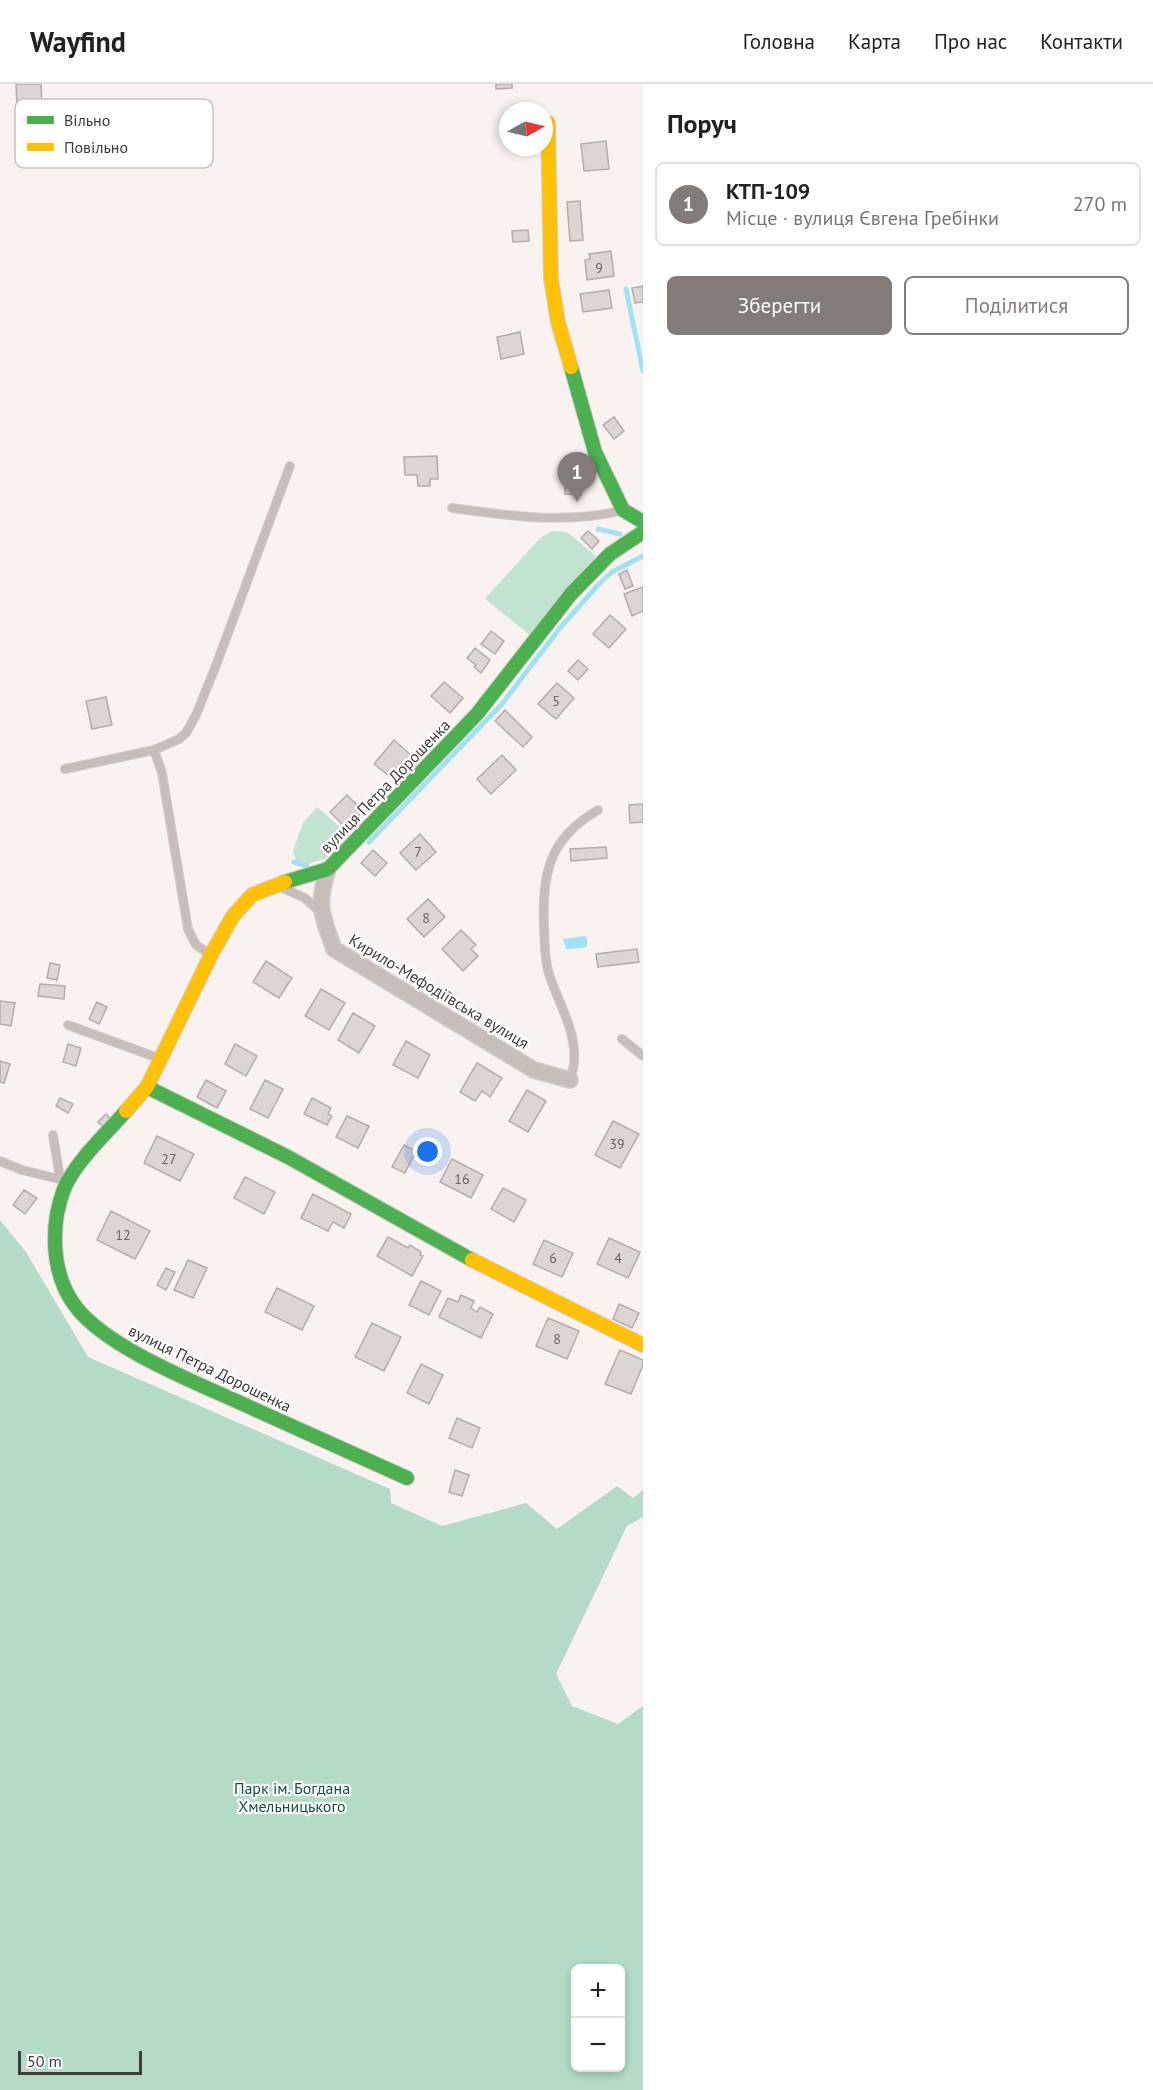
<!DOCTYPE html>
<html lang="uk">
<head>
<meta charset="utf-8">
<style>
	:root { --surface:#fff; --page:#f2f2f2; --text:#202124; --muted:#757577; --line:#e0e0e0; --accent:#837b78 }
	body { margin:0; font-family:"PT Sans",sans-serif; background:var(--page); color:var(--text) }
	.controls { position:absolute; right:18px; bottom:18px; display:grid; overflow:hidden; border-radius:9px; box-shadow:0 3px 9px #0003 }
	.controls button { width:54px; height:54px; display:grid; place-items:center; padding:0; border:0; border-bottom:2px solid var(--line); background:var(--surface); color:var(--text); font:30px sans-serif }
	.compass { position:absolute; left:499px; top:18px; width:54px; height:54px; border-radius:50%; background:var(--surface); box-shadow:0 3px 9px #0003; rotate:82deg }
	.scale { position:absolute; left:18px; bottom:15px; width:124px; box-sizing:border-box; padding-left:6px; border:3px solid #433b38; border-top:0; font-size:16px; line-height:21px; white-space:nowrap; color:#433b38; -webkit-text-stroke:4px #fff; paint-order:stroke }
	.you { position:absolute; left:428px; top:1068px; width:21px; height:21px; margin:-15px; border:4px solid #fff; border-radius:50%; background:#1a73e8; box-shadow:0 0 0 9px #1a73e833 }
	.badge { display:grid; place-items:center; width:39px; height:39px; border-radius:50%; background:var(--accent); color:#fff; font-size:20px; font-weight:700 }
	.pin { position:absolute; translate:-50% -50px; filter:drop-shadow(0 2px 3px #0008) }
	.pin::after { content:''; position:absolute; top:32px; width:21px; height:18px; background:inherit; clip-path:polygon(0 0,100% 0,50% 100%) }
	.list { margin:0; padding:0; list-style:none }
	h2 { display:flex; justify-content:space-between; align-items:center; height:78px; margin:0; padding:0 24px; font-size:26px }
	h2 small { font-size:20px; font-weight:400; color:var(--muted) }
	.list li { display:grid; grid-template-columns:39px 1fr auto; gap:18px; align-items:center; box-sizing:border-box; height:84px; margin:0 12px 12px; padding:0 12px; border:2px solid var(--line); border-radius:9px }
	.list b { display:block; font-size:22px; white-space:nowrap }
	.list p { margin:0; font-size:20px; white-space:nowrap; color:var(--muted) }
	.list em { font-size:20px; font-style:normal; color:var(--muted) }
	.actions { display:flex; gap:12px; padding:18px 24px }
	.actions a { flex:1; padding:14px 0; border:2px solid var(--accent); border-radius:9px; text-align:center; font-size:21px; color:var(--accent) }
	.actions .main { background:var(--accent); color:#fff }
	.map { position:relative; flex:none; width:643px; height:2006px; overflow:hidden }
	header { display:flex; align-items:center; gap:36px; box-sizing:border-box; height:84px; padding:0 30px; background:var(--surface); border-bottom:2px solid var(--line) }
	header strong { font-size:28px }
	nav { display:flex; gap:33px; margin-inline-start:auto; font-size:21px }
	main { display:flex }
	aside { flex:1; background:var(--surface) }
	.map>svg:first-child { display:block }
	.green { fill:#c1e3cf }
	.forest { fill:#b3dbc5; fill-rule:evenodd }
	.water { fill:#a0e2f3 }
	.lines { fill:none; stroke-linecap:round; stroke-linejoin:round }
	.stream { stroke:#a0e2f3; stroke-width:5 }
	.building { fill:#ddd5d4; stroke:#b3acab; stroke-width:1.5 }
	.lane-casing { stroke:#d4cecc; stroke-width:10 }
	.street-casing { stroke:#d4cecc; stroke-width:18 }
	.fast-casing { stroke:#d4cecc; stroke-width:16 }
	.slow-casing { stroke:#d4cecc; stroke-width:16 }
	.lane { stroke:#c9bdb9; stroke-width:8 }
	.street { stroke:#c9bdb9; stroke-width:15 }
	.fast { stroke:#4caf50; stroke-width:14 }
	.slow { stroke:#ffc107; stroke-width:14 }
	.labels { text-anchor:middle; stroke-width:4.5; stroke-linejoin:round; paint-order:stroke }
	.number-label { font-size:14px; fill:#6a625f }
	.street-label { font-size:16px; fill:#433b38; stroke:#fff }
	.park-label { font-size:16px; fill:#145238; stroke:#fff }
	.key { fill:#fff; stroke:#c7c4c3; stroke-width:1.5 }
	.key-label { font-size:16px; fill:#433b38 }
</style>
</head>
<body>
<header>
<strong>Wayfind</strong>
<nav><a>Головна</a><a>Карта</a><a>Про нас</a><a>Контакти</a></nav>
</header>
<main>
<div class="map">
<svg width="643" height="2006" viewBox="0 0 643 2006">
	<rect width="100%" height="100%" fill="#f9f2f0"/>
	<g class="green">
		<polygon points="552,447 567,448 596,472 531,552 485,515 540,454"/>
		<polygon points="317,723 350,752 325,775 304,781 296,776 293,767 303,739"/>
	</g>
	<path class="forest" d="M0,1136L26,1168L88,1273L390,1405L391,1419L442,1442L526,1419L557,1445L617,1402L633,1414L643,1406V1433L627,1442L556,1590L572,1622L618,1640L643,1622V2006H0ZM576,1884H620V1984H576Z"/>
	<polygon class="water" points="585,852 587,854 587,862 584,864 566,865 563,855"/>
	<g class="lines">
		<g class="stream">
			<polyline points="626,205 643,287"/>
			<polyline points="598,445 620,450"/>
			<polyline points="369,758 502,620 560,544 599,500 612,488 643,472"/>
			<polyline points="294,778 307,782"/>
		</g>
	</g>
	<g class="building">
		<polygon points="16,0 41,0 42,21 17,22"/>
		<polygon points="496,0 512,0 512,4 496,5"/>
		<polygon points="606,57 609,85 584,87 581,60"/>
		<polygon points="580,117 583,156 570,157 567,118"/>
		<polygon points="528,146 529,157 513,158 512,147"/>
		<polygon points="611,167 614,192 587,196 585,176 590,175 589,170"/>
		<polygon points="643,202 643,218 635,219 632,204"/>
		<polygon points="609,206 612,224 583,228 580,210"/>
		<polygon points="520,248 524,270 501,275 497,253"/>
		<polygon points="614,333 624,347 614,355 603,341"/>
		<polygon points="437,372 438,395 430,395 430,402 418,402 417,391 405,391 404,373"/>
		<polygon points="565,402 581,403 581,411 565,410"/>
		<polygon points="588,447 599,457 592,465 581,454"/>
		<polygon points="627,486 633,502 625,505 619,490"/>
		<polygon points="643,503 643,527 632,532 624,510"/>
		<polygon points="610,531 626,545 609,564 593,550"/>
		<polygon points="491,547 504,557 495,570 481,560"/>
		<polygon points="475,564 490,576 481,589 474,583 476,581 467,574"/>
		<polygon points="578,576 588,585 578,596 568,587"/>
		<polygon points="444,598 463,614 450,629 431,612"/>
		<polygon points="557,599 574,614 556,635 538,620"/>
		<polygon points="106,613 112,641 92,645 86,617"/>
		<polygon points="505,626 532,653 523,663 495,637"/>
		<polygon points="394,656 412,672 393,695 374,680"/>
		<polygon points="502,671 516,686 491,710 477,695"/>
		<polygon points="347,711 363,727 346,744 330,728"/>
		<polygon points="643,720 643,738 630,739 629,721"/>
		<polygon points="420,750 436,768 416,786 400,769"/>
		<polygon points="606,763 607,774 571,777 570,765"/>
		<polygon points="373,766 387,779 375,792 361,779"/>
		<polygon points="428,815 445,833 424,853 407,835"/>
		<polygon points="461,846 476,861 471,865 478,872 463,887 442,865"/>
		<polygon points="637,865 639,878 598,883 596,870"/>
		<polygon points="266,877 292,894 279,914 253,898"/>
		<polygon points="50,879 60,881 57,896 47,894"/>
		<polygon points="40,900 65,902 64,915 38,912"/>
		<polygon points="321,905 345,919 329,946 305,932"/>
		<polygon points="0,917 15,919 11,942 0,940"/>
		<polygon points="97,918 107,923 99,940 89,935"/>
		<polygon points="353,929 375,942 359,969 338,956"/>
		<polygon points="406,957 430,971 418,994 393,981"/>
		<polygon points="68,960 81,964 76,982 63,978"/>
		<polygon points="235,960 257,972 246,992 225,980"/>
		<polygon points="0,977 10,980 4,999 0,998"/>
		<polygon points="477,979 502,994 490,1013 482,1007 475,1017 460,1008"/>
		<polygon points="206,996 226,1007 217,1024 197,1013"/>
		<polygon points="265,996 283,1005 268,1034 250,1025"/>
		<polygon points="527,1006 546,1017 528,1048 509,1037"/>
		<polygon points="60,1014 73,1020 68,1029 56,1022"/>
		<polygon points="312,1014 331,1024 328,1030 332,1032 327,1041 304,1030"/>
		<polygon points="106,1030 111,1035 103,1043 98,1038"/>
		<polygon points="347,1032 369,1042 358,1064 336,1053"/>
		<polygon points="613,1037 639,1050 620,1084 595,1071"/>
		<polygon points="157,1052 194,1070 180,1097 144,1079"/>
		<polygon points="404,1061 416,1067 405,1089 392,1083"/>
		<polygon points="452,1075 483,1091 471,1114 440,1098"/>
		<polygon points="245,1093 275,1108 264,1130 234,1114"/>
		<polygon points="503,1104 526,1116 514,1138 491,1125"/>
		<polygon points="24,1106 37,1114 25,1130 13,1121"/>
		<polygon points="313,1110 351,1130 344,1144 333,1138 328,1147 301,1134"/>
		<polygon points="111,1127 150,1147 135,1175 97,1156"/>
		<polygon points="388,1153 408,1164 410,1161 421,1168 420,1171 423,1172 412,1192 377,1172"/>
		<polygon points="609,1154 640,1168 628,1194 597,1180"/>
		<polygon points="544,1156 573,1169 562,1193 533,1180"/>
		<polygon points="188,1176 207,1184 193,1214 174,1206"/>
		<polygon points="166,1184 175,1188 166,1206 157,1201"/>
		<polygon points="421,1197 441,1207 429,1231 409,1221"/>
		<polygon points="277,1204 314,1222 302,1246 265,1228"/>
		<polygon points="461,1211 474,1217 471,1224 477,1228 480,1223 493,1230 481,1254 439,1233 448,1214 458,1218"/>
		<polygon points="619,1220 639,1229 632,1244 613,1235"/>
		<polygon points="548,1234 579,1247 567,1275 536,1262"/>
		<polygon points="372,1239 401,1253 384,1287 355,1273"/>
		<polygon points="620,1266 643,1276 643,1281 631,1310 605,1300"/>
		<polygon points="421,1280 443,1291 429,1320 407,1309"/>
		<polygon points="457,1334 480,1344 472,1364 449,1354"/>
		<polygon points="455,1386 469,1391 462,1412 449,1408"/>
	</g>
	<g class="lines">
		<defs>
			<g id="lane">
				<path d="M452,424C509,432 564,440 620,427"/>
				<polyline points="154,666 162,689 188,845 196,861 210,870"/>
				<polyline points="65,685 154,666 179,655 186,649 196,631 215,584 290,382"/>
				<polyline points="280,803 305,814 320,828"/>
				<polyline points="68,941 158,974"/>
				<polyline points="622,955 643,972"/>
				<path d="M570,996C571,991 574,984 574,978C577,948 558,918 549,890C544,875 545,859 544,844C542,790 548,755 598,726"/>
				<polyline points="53,1051 60,1094"/>
				<polyline points="0,1077 22,1086 67,1097"/>
			</g>
			<path id="street" d="M328,785C316,822 322,831 334,865L534,986L570,996"/>
			<g id="fast">
				<polyline points="571,283 595,368 623,426 643,438"/>
				<polyline points="285,798 328,785 477,630 571,510 610,470 643,448"/>
				<polyline points="147,1003 288,1073 472,1176"/>
				<path d="M126,1027C107,1049 75,1078 64,1105C50,1142 51,1191 76,1223C107,1264 197,1299 245,1321C299,1345 353,1370 407,1394"/>
			</g>
			<g id="slow">
				<polyline points="548,39 551,195 558,238 571,283"/>
				<polyline points="126,1027 147,1003 211,871 233,832 252,811 285,798"/>
				<polyline points="472,1176 643,1261"/>
			</g>
		</defs>
		<use href="#lane" class="lane-casing"/>
		<use href="#street" class="street-casing"/>
		<use href="#fast" class="fast-casing"/>
		<use href="#slow" class="slow-casing"/>
		<use href="#lane" class="lane"/>
		<use href="#street" class="street"/>
		<use href="#fast" class="fast"/>
		<use href="#slow" class="slow"/>
	</g>
	<g class="labels">
		<g class="number-label">
			<text x="599" y="189">9</text>
			<text x="556" y="622">5</text>
			<text x="418" y="773">7</text>
			<text x="426" y="839">8</text>
			<text x="617" y="1065">39</text>
			<text x="169" y="1080">27</text>
			<text x="462" y="1100">16</text>
			<text x="123" y="1156">12</text>
			<text x="553" y="1179">6</text>
			<text x="618" y="1179">4</text>
			<text x="557" y="1260">8</text>
		</g>
		<g class="street-label">
			<text transform="translate(385 702) rotate(-46)" y="6">вулиця Петра Дорошенка</text>
			<text transform="translate(439 907) rotate(31)" y="6">Кирило-Мефодіївська вулиця</text>
			<text transform="translate(210 1284) rotate(26)" y="6">вулиця Петра Дорошенка</text>
		</g>
		<g class="park-label">
			<text x="292" y="1710">Парк ім. Богдана<tspan x="292" dy="18">Хмельницького</tspan></text>
		</g>
	</g>
	<rect x="15" y="15" width="198" height="69" rx="9" class="key"/>
	<rect x="27" y="32" width="27" height="8" fill="#4caf50"/>
	<rect x="27" y="59" width="27" height="8" fill="#ffc107"/>
	<g class="key-label">
		<text x="64" y="42">Вільно</text>
		<text x="64" y="69">Повільно</text>
	</g>
</svg>
<div class="controls">
<button>+</button>
<button>−</button>
</div>
<svg class="compass" viewBox="-18 -18 36 36"><path d="M0-13l5 13h-10z" fill="#e53935"/><path d="M0 13l5-13h-10z" fill="#757577"/></svg>
<div class="scale">50 m</div>
<div class="you"></div>
<div class="pin badge" style="left:577px;top:418px">1</div>
</div>
<aside>
<h2>Поруч<small></small></h2>
<ul class="list">
<li><span class="badge">1</span><div><b>КТП-109</b><p>Місце · вулиця Євгена Гребінки</p></div><em>270 m</em></li>
</ul>
<div class="actions"><a class="main">Зберегти</a><a>Поділитися</a></div>
</aside>
</main>
</body>
</html>
